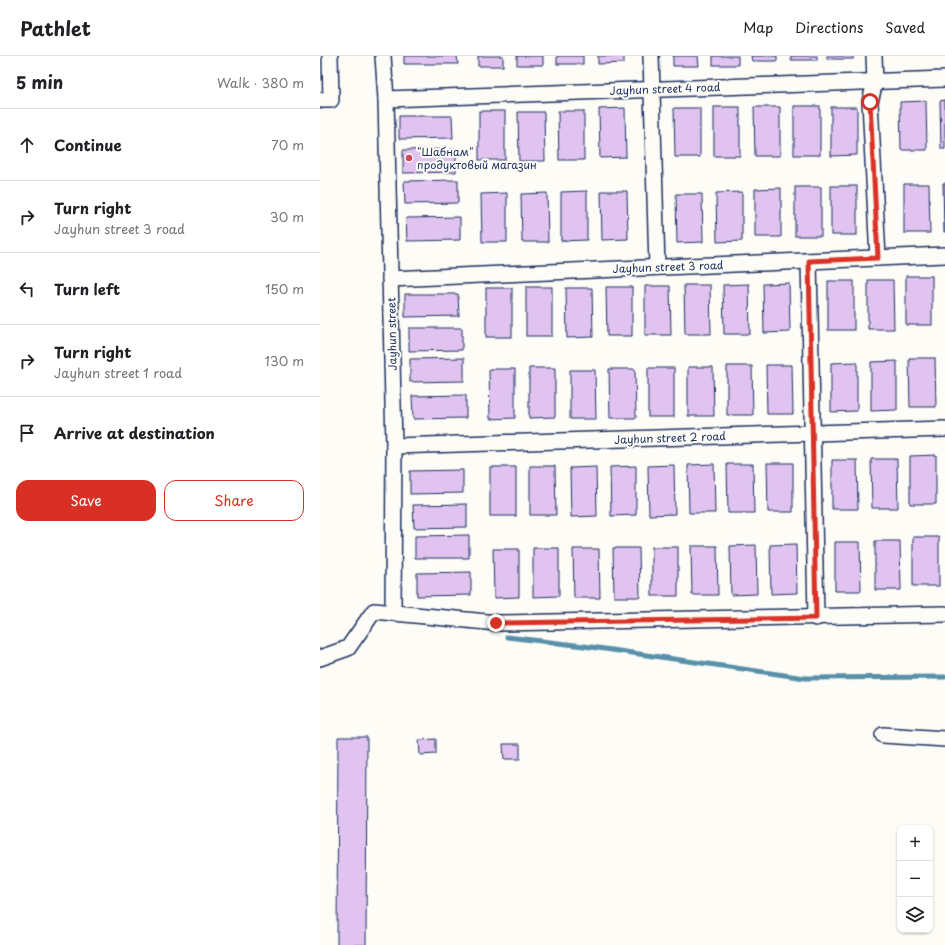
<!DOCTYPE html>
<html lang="en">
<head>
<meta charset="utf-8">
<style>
	:root { --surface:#fff; --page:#f2f2f2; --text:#202124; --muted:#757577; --line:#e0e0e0; --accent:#d93025 }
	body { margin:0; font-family:"Playpen Sans",sans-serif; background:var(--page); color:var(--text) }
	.controls { position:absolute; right:12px; bottom:12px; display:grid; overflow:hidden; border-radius:8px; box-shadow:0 1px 3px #0004 }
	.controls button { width:36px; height:36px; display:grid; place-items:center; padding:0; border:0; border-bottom:1px solid var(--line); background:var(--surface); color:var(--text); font:20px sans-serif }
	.stop { position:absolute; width:12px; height:12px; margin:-9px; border:3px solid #d93025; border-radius:50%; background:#fff }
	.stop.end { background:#d93025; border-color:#fff; box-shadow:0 1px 4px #0008 }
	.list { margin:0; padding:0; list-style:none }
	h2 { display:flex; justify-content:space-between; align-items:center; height:52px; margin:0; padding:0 16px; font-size:17px }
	h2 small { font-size:13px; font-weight:400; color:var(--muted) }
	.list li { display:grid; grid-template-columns:26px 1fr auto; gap:12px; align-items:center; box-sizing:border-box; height:72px; padding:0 16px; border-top:1px solid var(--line) }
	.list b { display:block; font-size:15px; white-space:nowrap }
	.list p { margin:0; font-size:13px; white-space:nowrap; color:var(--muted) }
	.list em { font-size:13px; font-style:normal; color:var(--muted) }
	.actions { display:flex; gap:8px; padding:12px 16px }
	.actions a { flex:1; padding:9px 0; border:1px solid var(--accent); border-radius:12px; text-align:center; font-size:14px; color:var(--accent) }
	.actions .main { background:var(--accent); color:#fff }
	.icon { flex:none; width:22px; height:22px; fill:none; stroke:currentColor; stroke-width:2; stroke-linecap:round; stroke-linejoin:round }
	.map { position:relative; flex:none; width:625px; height:889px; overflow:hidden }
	header { display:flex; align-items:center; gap:24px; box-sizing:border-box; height:56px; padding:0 20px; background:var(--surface); border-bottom:1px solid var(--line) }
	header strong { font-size:19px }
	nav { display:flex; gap:22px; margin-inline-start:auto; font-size:14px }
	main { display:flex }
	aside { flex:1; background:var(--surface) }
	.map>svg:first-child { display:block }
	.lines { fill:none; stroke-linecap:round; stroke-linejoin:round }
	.stream { stroke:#5890a9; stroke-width:5 }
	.building { fill:#e1c3f0; stroke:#1b2f5e }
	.minor-casing { stroke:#1b2f5e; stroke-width:18 }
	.minor { stroke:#fdfcf7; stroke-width:15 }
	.route { stroke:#d93025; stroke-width:5 }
	.poi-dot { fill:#d1495b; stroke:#fdfcf7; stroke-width:1.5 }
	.labels { text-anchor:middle; stroke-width:4; stroke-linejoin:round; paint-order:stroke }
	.street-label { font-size:11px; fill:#1b2f5e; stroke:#fdfcf7 }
	.poi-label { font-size:11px; fill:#1b2f5e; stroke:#fdfcf7; text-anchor:start }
</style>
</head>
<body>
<header>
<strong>Pathlet</strong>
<nav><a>Map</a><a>Directions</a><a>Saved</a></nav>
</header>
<main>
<aside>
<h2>5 min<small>Walk · 380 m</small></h2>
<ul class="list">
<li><svg class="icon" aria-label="ahead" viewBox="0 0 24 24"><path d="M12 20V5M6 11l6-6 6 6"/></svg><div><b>Continue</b></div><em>70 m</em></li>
<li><svg class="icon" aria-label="right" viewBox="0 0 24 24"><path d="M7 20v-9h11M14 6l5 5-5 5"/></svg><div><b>Turn right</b><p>Jayhun street 3 road</p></div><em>30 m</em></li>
<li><svg class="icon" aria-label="left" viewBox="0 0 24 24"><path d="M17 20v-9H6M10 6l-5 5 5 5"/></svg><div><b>Turn left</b></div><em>150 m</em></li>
<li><svg class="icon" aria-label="right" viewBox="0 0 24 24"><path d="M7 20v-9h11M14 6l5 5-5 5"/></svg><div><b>Turn right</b><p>Jayhun street 1 road</p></div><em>130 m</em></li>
<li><svg class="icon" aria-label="arrive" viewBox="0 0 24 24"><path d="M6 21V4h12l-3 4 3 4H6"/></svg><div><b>Arrive at destination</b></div></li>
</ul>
<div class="actions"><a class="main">Save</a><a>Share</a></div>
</aside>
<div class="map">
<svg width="625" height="889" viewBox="0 0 625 889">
	<rect width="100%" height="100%" fill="#fdfcf7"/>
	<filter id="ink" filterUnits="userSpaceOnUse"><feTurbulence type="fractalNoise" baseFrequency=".025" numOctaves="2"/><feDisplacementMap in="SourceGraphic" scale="8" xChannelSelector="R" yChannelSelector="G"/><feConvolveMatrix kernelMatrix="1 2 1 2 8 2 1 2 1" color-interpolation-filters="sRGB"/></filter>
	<g filter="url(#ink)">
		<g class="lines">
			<polyline class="stream" points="187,581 264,590 485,622 625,621"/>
		</g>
		<g class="building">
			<polygon points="84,0 137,0 138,8 84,8"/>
			<rect x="158" y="0" width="25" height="10"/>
			<rect x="197" y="0" width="26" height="9"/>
			<rect x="237" y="0" width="26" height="8"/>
			<polygon points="278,0 304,0 304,7 278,8"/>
			<polygon points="353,0 378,0 379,10 353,10"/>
			<rect x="393" y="0" width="25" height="9"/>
			<polygon points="431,0 457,0 457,5 432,5"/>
			<rect x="471" y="0" width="26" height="4"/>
			<rect x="507" y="0" width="26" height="3"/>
			<polygon points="625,44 625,93 621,93 620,45"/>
			<polygon points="606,45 607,94 581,94 580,46"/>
			<rect x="474" y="50" width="26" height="49"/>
			<rect x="394" y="51" width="26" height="49"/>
			<polygon points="434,51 460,51 460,100 435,100"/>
			<polygon points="511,51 537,51 537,99 511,100"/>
			<polygon points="305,52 306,101 280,102 279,53"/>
			<polygon points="354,52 380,52 380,101 355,101"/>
			<rect x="159" y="55" width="26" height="49"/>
			<polygon points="238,55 264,55 264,104 239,104"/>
			<polygon points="198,56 224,56 225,105 199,105"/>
			<polygon points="79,60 132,60 133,82 79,83"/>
			<polygon points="136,93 136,116 83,117 83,94"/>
			<polygon points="138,124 138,147 85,148 84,125"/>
			<polygon points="623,127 625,127 625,176 624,176"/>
			<polygon points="584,128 609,128 610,177 584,177"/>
			<rect x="511" y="130" width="26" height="49"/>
			<rect x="475" y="131" width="26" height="49"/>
			<polygon points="461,132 461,181 435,181 435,133"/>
			<polygon points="267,135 267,184 241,185 241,136"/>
			<polygon points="281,135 307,135 308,183 282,184"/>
			<polygon points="422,136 422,185 397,186 396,137"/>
			<polygon points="187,137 187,186 162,186 161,138"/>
			<polygon points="227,137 228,186 202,186 201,138"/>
			<polygon points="356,138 382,138 383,186 357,187"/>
			<polygon points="140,161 140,184 87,185 86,162"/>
			<rect x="586" y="220" width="26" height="49"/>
			<polygon points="548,224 573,224 574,273 548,273"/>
			<rect x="508" y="225" width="26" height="49"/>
			<polygon points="469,227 470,276 444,277 443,228"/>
			<polygon points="429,228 430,278 404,278 403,229"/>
			<polygon points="364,229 390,229 391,278 365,278"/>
			<polygon points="325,230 350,230 351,279 325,279"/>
			<rect x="206" y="231" width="26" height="49"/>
			<polygon points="286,231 312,231 312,280 287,280"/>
			<rect x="166" y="232" width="26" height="49"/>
			<polygon points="246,232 272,232 273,281 247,282"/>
			<polygon points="85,238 138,238 139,260 85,261"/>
			<polygon points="89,272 142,272 142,294 89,295"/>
			<polygon points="144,302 144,325 90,326 90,303"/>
			<polygon points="589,302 615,302 616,351 590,351"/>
			<polygon points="577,305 577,354 551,355 551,306"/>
			<polygon points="537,306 537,355 511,356 511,307"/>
			<polygon points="446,309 472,309 473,358 447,358"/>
			<polygon points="407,310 432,310 433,359 407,359"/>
			<polygon points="368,311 393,311 394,360 368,360"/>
			<polygon points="209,312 235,312 235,361 209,362"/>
			<rect x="328" y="312" width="26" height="49"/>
			<polygon points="169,313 195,313 195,362 170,363"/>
			<polygon points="289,313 315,313 316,362 290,362"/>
			<polygon points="250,314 275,314 276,363 250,363"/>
			<polygon points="146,339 146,362 93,363 92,340"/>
			<polygon points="616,399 616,448 590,448 590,400"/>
			<polygon points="551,403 577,403 578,452 552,452"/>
			<polygon points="512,404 537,404 538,453 512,453"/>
			<polygon points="447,407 473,407 473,456 448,456"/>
			<polygon points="394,408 395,457 369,457 368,409"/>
			<polygon points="407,408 433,408 434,457 408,457"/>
			<polygon points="354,409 355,458 329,459 328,410"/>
			<polygon points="210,410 235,410 236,459 210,459"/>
			<polygon points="316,410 316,459 291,460 290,411"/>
			<rect x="170" y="411" width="26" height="49"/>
			<polygon points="276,411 277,460 251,461 250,412"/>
			<polygon points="143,414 143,437 90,438 90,415"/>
			<polygon points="147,448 147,471 94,472 93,449"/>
			<polygon points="149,479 149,502 95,502 95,480"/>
			<rect x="593" y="481" width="26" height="49"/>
			<polygon points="555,485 580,485 581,534 555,534"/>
			<polygon points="515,486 540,486 541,535 515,535"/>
			<polygon points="476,488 477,537 451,538 450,489"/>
			<polygon points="436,489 437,538 411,539 410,490"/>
			<polygon points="371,490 397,490 398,539 372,539"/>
			<rect x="332" y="491" width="26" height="49"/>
			<polygon points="213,492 239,492 239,540 213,541"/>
			<polygon points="293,492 319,492 320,541 294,541"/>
			<polygon points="173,493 199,493 199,541 174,542"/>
			<polygon points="253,493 279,493 280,542 254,542"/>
			<polygon points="151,516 151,539 97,540 97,517"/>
			<polygon points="18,681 47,681 46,889 17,889"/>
			<polygon points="116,683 116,698 100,699 99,684"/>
			<polygon points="183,688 200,688 200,703 184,703"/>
		</g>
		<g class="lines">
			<defs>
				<g id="minor">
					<polyline points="63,0 66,43 74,390 73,557"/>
					<polyline points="331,0 337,211"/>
					<polyline points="554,0 555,26 550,46 558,202"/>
					<polyline points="66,43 625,23"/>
					<polyline points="0,44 11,44 10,0"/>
					<polyline points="489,205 496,562"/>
					<polyline points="70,223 625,199"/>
					<polyline points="74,390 625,373"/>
					<polyline points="0,602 28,592 54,555 177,567 625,558"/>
					<polyline points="563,679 625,683"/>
				</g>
			</defs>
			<use href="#minor" class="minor-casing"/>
			<use href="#minor" class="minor"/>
		</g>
	</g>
	<g class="lines" filter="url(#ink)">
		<polyline class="route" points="176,567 496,562 489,205 558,202 550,46"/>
	</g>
	<circle class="poi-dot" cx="89" cy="102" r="4"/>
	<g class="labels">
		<g class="street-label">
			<text transform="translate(345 33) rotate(-2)" y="4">Jayhun street 4 road</text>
			<text transform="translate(348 211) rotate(-2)" y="4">Jayhun street 3 road</text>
			<text transform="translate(72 278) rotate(-91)" y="4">Jayhun street</text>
			<text transform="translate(350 382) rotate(-2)" y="4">Jayhun street 2 road</text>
		</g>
		<g class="poi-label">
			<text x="97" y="100">"Шабнам"<tspan x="97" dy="13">продуктовый магазин</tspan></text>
		</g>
	</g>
</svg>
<div class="controls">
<button>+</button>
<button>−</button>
<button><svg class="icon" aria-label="layers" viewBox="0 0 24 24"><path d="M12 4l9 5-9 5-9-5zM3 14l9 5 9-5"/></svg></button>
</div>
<div class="stop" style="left:550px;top:46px"></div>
<div class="stop end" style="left:176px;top:567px"></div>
</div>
</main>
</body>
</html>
